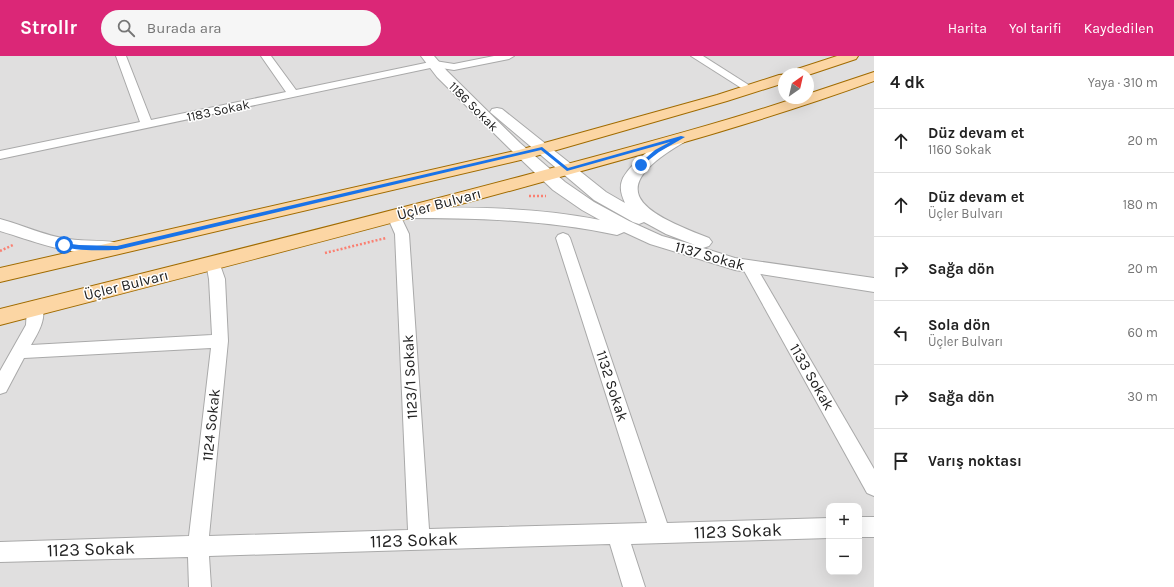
<!DOCTYPE html>
<html lang="tr">
<head>
<meta charset="utf-8">
<style>
	:root { --surface:#fff; --page:#f6f6f6; --text:#222; --muted:#767676; --line:#e0e0e0; --accent:#db2777 }
	body { margin:0; font-family:Karla,sans-serif; background:var(--page); color:var(--text) }
	.controls { position:absolute; right:12px; bottom:12px; display:grid; overflow:hidden; border-radius:8px; box-shadow:0 4px 16px #0002 }
	.controls button { width:36px; height:36px; display:grid; place-items:center; padding:0; border:0; border-bottom:1px solid var(--line); background:var(--surface); color:var(--text); font:20px sans-serif }
	.compass { position:absolute; left:778px; top:12px; width:36px; height:36px; border-radius:50%; background:var(--surface); box-shadow:0 4px 16px #0002; rotate:34deg }
	.stop { position:absolute; width:12px; height:12px; margin:-9px; border:3px solid #1a73e8; border-radius:50%; background:#fff }
	.stop.end { background:#1a73e8; border-color:#fff; box-shadow:0 1px 4px #0008 }
	.list { margin:0; padding:0; list-style:none }
	h2 { display:flex; justify-content:space-between; align-items:center; height:52px; margin:0; padding:0 16px; font-size:17px }
	h2 small { font-size:13px; font-weight:400; color:var(--muted) }
	.list li { display:grid; grid-template-columns:26px 1fr auto; gap:12px; align-items:center; box-sizing:border-box; height:64px; padding:0 16px; border-top:1px solid var(--line) }
	.list b { display:block; font-size:15px; white-space:nowrap }
	.list p { margin:0; font-size:13px; white-space:nowrap; color:var(--muted) }
	.list em { font-size:13px; font-style:normal; color:var(--muted) }
	.icon { flex:none; width:22px; height:22px; fill:none; stroke:currentColor; stroke-width:2; stroke-linecap:round; stroke-linejoin:round }
	.map { position:relative; flex:none; width:874px; height:531px; overflow:hidden }
	header { display:flex; align-items:center; gap:24px; box-sizing:border-box; height:56px; padding:0 20px; background:var(--accent); color:#fff }
	header strong { font-size:19px }
	nav { display:flex; gap:22px; margin-inline-start:auto; font-size:14px }
	.search { width:280px; height:36px; background:var(--page); display:flex; align-items:center; gap:10px; box-sizing:border-box; padding:0 14px; border-radius:22px; color:var(--muted); font-size:15px }
	main { display:flex }
	aside { flex:1; background:var(--surface) }
	.map>svg:first-child { display:block }
	.residential { fill:#e0dfdf; fill-rule:evenodd }
	.lines { fill:none; stroke-linecap:round; stroke-linejoin:round }
	.minor-casing { stroke:#a9a9a9; stroke-width:2 }
	.tertiary-casing { stroke:#a9a9a9; stroke-width:2 }
	.primary-casing { stroke:#a06b00; stroke-width:2 }
	.path { stroke:#fa8072; stroke-width:2.5; stroke-dasharray:2 2; stroke-linecap:butt }
	.minor { fill:#fff; fill-rule:evenodd }
	.tertiary { fill:#fff; fill-rule:evenodd }
	.primary { fill:#fcd6a4; fill-rule:evenodd }
	.route { fill:#1a73e8 }
	.labels { text-anchor:middle; stroke-width:3; stroke-linejoin:round; paint-order:stroke }
	.far-street-label { font-size:13px; fill:#222; stroke:#fff }
	.street-label { font-size:15px; fill:#222; stroke:#fff }
	.near-street-label { font-size:18px; fill:#222; stroke:#fff }
</style>
</head>
<body>
<header>
<strong>Strollr</strong>
<div class="search"><svg class="icon" aria-label="search" viewBox="0 0 24 24"><circle cx="10" cy="10" r="6"/><path d="M15 15l6 6"/></svg>Burada ara</div>
<nav><a>Harita</a><a>Yol tarifi</a><a>Kaydedilen</a></nav>
</header>
<main>
<div class="map">
<svg width="874" height="531" viewBox="0 0 874 531">
	<rect width="100%" height="100%" fill="#f2efe9"/>
	<path class="residential" d="M0,0H874V531H0ZM784,18H808V42H784ZM829,450H859V516H829Z"/>
	<g class="lines">
		<defs>
			<g id="minor">
				<polygon points="116,0 126,0 151,64 286,36 261,0 271,0 296,34 435,5 454,8 494,0 514,0 509,3 454,14 435,11 0,103 0,95 140,66"/>
				<polygon points="691,0 703,0 755,33 750,36 746,35"/>
				<path d="M394,156L399,157L409,178L429,473L647,467L556,182L558,179L563,177L568,179L570,182L667,467L829,462V482L631,488L645,531H623L610,488L209,500L211,531H189L188,501L0,506V486L189,480L211,292L24,302L6,336L0,338V315L26,269L27,252L29,248L35,246L41,248C48,261 38,277 31,289L212,279L209,223L206,207L208,203L213,202L218,203L225,223L228,285L209,480L408,474L395,178L387,160L389,157Z"/>
				<polygon points="749,206 754,207 874,413 874,440 867,437 742,211 744,207"/>
				<rect x="859" y="461" width="15" height="20"/>
			</g>
			<g id="tertiary">
				<path d="M421,0H434L447,15L520,87L565,126L594,146L629,165L662,180L695,189L666,178L644,166L639,168L633,166L594,144L490,56L492,53L497,52L502,53L606,136L625,147C621,138 619,131 623,122C632,106 670,73 688,78L691,81L688,84C601,133 639,155 709,182L712,186L709,190L703,192L735,202L874,222V236L735,214L650,188L624,176L617,179C547,164 477,162 406,162L400,161L397,157L400,153L406,152C471,151 536,151 600,164L582,154L553,134L510,93L437,21Z"/>
				<path d="M0,163C23,169 45,180 68,183C86,186 106,183 123,188L126,192L123,196C115,199 107,198 99,198C63,197 33,185 0,175Z"/>
			</g>
			<g id="primary">
				<polygon points="837,0 858,0 856,3 808,19 789,18 791,15"/>
				<path d="M874,16V25C765,65 654,95 542,126C362,176 181,222 0,269V253C177,209 354,165 530,118C619,94 709,71 796,42H808V38Z"/>
				<polygon points="784,18 784,27 727,45 529,102 0,226 0,212 519,94 717,39 779,19 786,18"/>
			</g>
		</defs>
		<use href="#minor" class="minor-casing"/>
		<use href="#tertiary" class="tertiary-casing"/>
		<use href="#primary" class="primary-casing"/>
		<g class="path">
			<polyline points="529,140 546,140"/>
			<polyline points="0,195 13,189"/>
			<polyline points="325,197 386,182"/>
		</g>
		<use href="#minor" class="minor"/>
		<use href="#tertiary" class="tertiary"/>
		<use href="#primary" class="primary"/>
	</g>
	<path class="route" d="M681,80L685,81L659,96L641,110L638,109L639,108L655,94L670,86L567,115L541,94L117,194C104,194 71,196 61,189L64,187L79,189L117,190L542,91L568,112Z"/>
	<g class="labels">
		<g class="far-street-label">
			<text transform="translate(474 50) rotate(45)" y="5">1186 Sokak</text>
			<text transform="translate(218 54) rotate(-12)" y="5">1183 Sokak</text>
		</g>
		<g class="street-label">
			<text transform="translate(439 148) rotate(-15)" y="5">Üçler Bulvarı</text>
			<text transform="translate(710 200) rotate(16)" y="5">1137 Sokak</text>
			<text transform="translate(126 229) rotate(-14)" y="5">Üçler Bulvarı</text>
			<text transform="translate(410 321) rotate(-93)" y="5">1123/1 Sokak</text>
			<text transform="translate(812 321) rotate(60)" y="5">1133 Sokak</text>
			<text transform="translate(612 330) rotate(72)" y="5">1132 Sokak</text>
			<text transform="translate(211 369) rotate(-84)" y="5">1124 Sokak</text>
		</g>
		<g class="near-street-label">
			<text transform="translate(738 475) rotate(-2)" y="6">1123 Sokak</text>
			<text transform="translate(414 484) rotate(-2)" y="6">1123 Sokak</text>
			<text transform="translate(91 493) rotate(-2)" y="6">1123 Sokak</text>
		</g>
	</g>
</svg>
<div class="controls">
<button>+</button>
<button>−</button>
</div>
<svg class="compass" viewBox="-18 -18 36 36"><path d="M0-13l5 13h-10z" fill="#e53935"/><path d="M0 13l5-13h-10z" fill="#767676"/></svg>
<div class="stop" style="left:64px;top:189px"></div>
<div class="stop end" style="left:641px;top:109px"></div>
</div>
<aside>
<h2>4 dk<small>Yaya · 310 m</small></h2>
<ul class="list">
<li><svg class="icon" aria-label="ahead" viewBox="0 0 24 24"><path d="M12 20V5M6 11l6-6 6 6"/></svg><div><b>Düz devam et</b><p>1160 Sokak</p></div><em>20 m</em></li>
<li><svg class="icon" aria-label="ahead" viewBox="0 0 24 24"><path d="M12 20V5M6 11l6-6 6 6"/></svg><div><b>Düz devam et</b><p>Üçler Bulvarı</p></div><em>180 m</em></li>
<li><svg class="icon" aria-label="right" viewBox="0 0 24 24"><path d="M7 20v-9h11M14 6l5 5-5 5"/></svg><div><b>Sağa dön</b></div><em>20 m</em></li>
<li><svg class="icon" aria-label="left" viewBox="0 0 24 24"><path d="M17 20v-9H6M10 6l-5 5 5 5"/></svg><div><b>Sola dön</b><p>Üçler Bulvarı</p></div><em>60 m</em></li>
<li><svg class="icon" aria-label="right" viewBox="0 0 24 24"><path d="M7 20v-9h11M14 6l5 5-5 5"/></svg><div><b>Sağa dön</b></div><em>30 m</em></li>
<li><svg class="icon" aria-label="arrive" viewBox="0 0 24 24"><path d="M6 21V4h12l-3 4 3 4H6"/></svg><div><b>Varış noktası</b></div></li>
</ul>
</aside>
</main>
</body>
</html>
